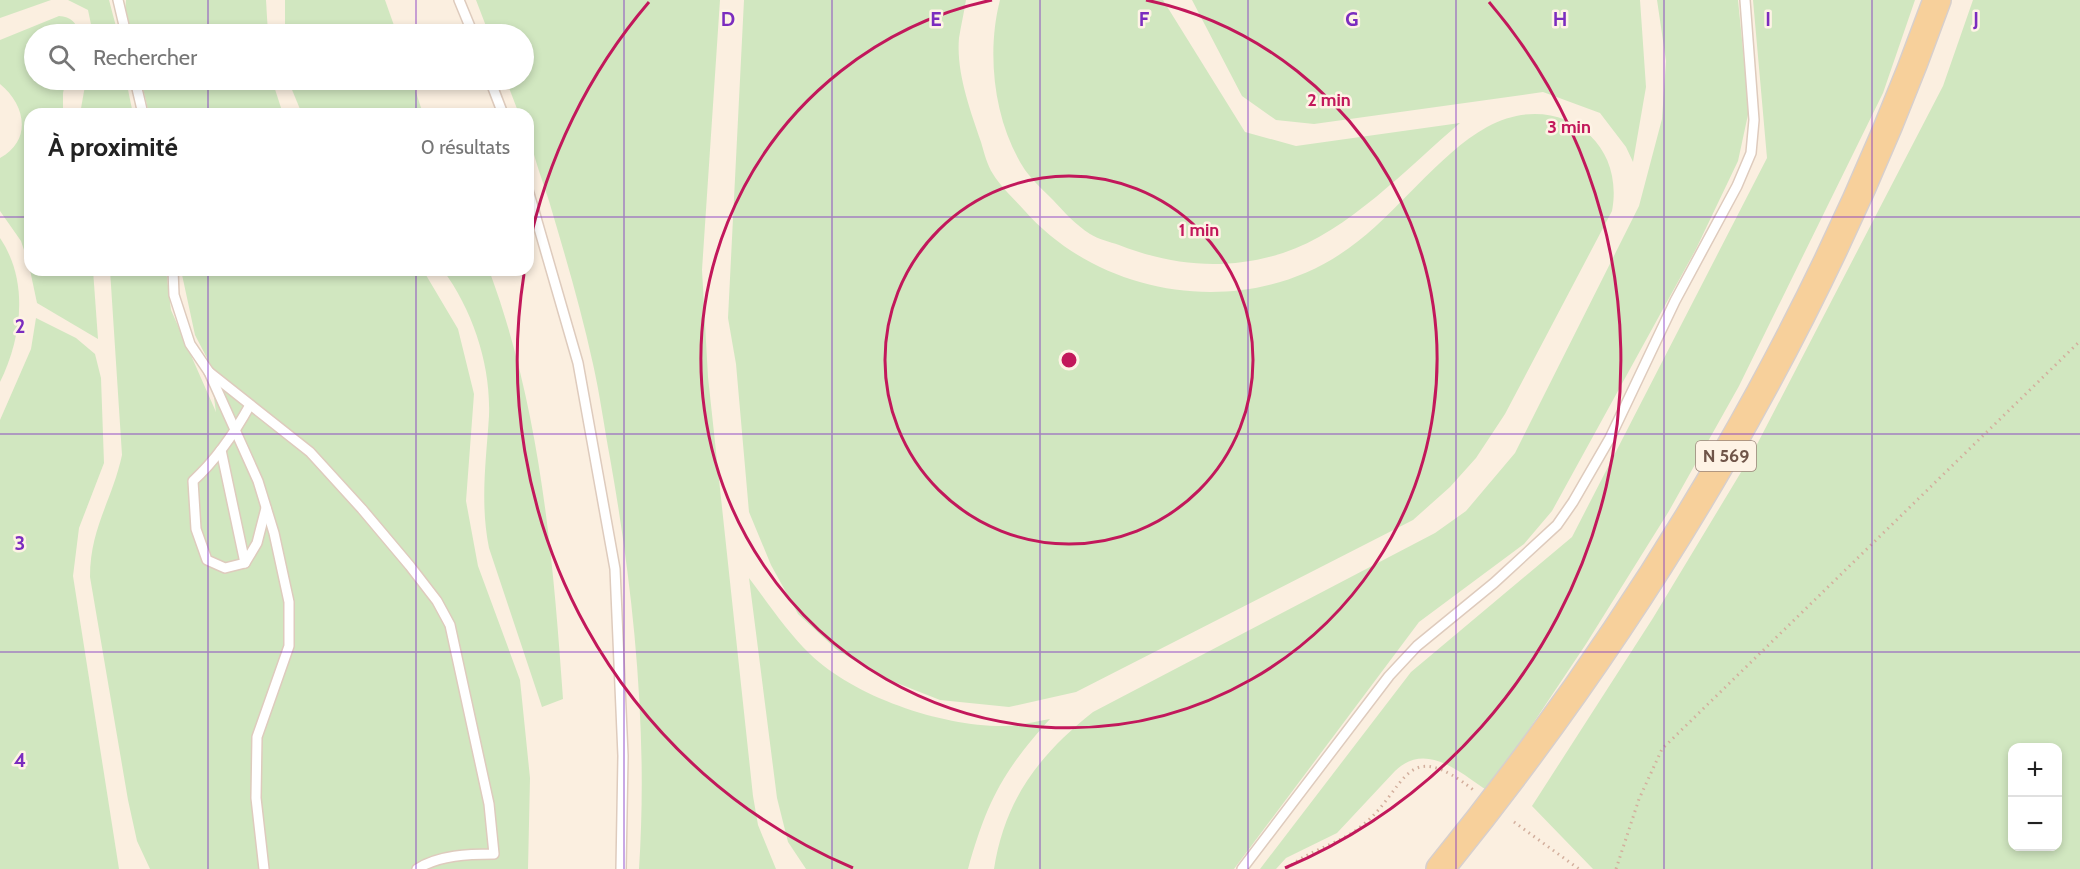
<!DOCTYPE html>
<html lang="fr">
<head>
<meta charset="utf-8">
<style>
	:root { --surface:#fff; --page:#f6f6f6; --text:#222; --muted:#767676; --line:#e0e0e0 }
	body { margin:0; font-family:Cabin,sans-serif; background:var(--page); color:var(--text) }
	.controls { position:absolute; right:18px; bottom:18px; display:grid; overflow:hidden; border-radius:12px; box-shadow:0 3px 9px #0003 }
	.controls button { width:54px; height:54px; display:grid; place-items:center; padding:0; border:0; border-bottom:2px solid var(--line); background:var(--surface); color:var(--text); font:30px sans-serif }
	.list { margin:0; padding:0; list-style:none }
	h2 { display:flex; justify-content:space-between; align-items:center; height:78px; margin:0; padding:0 24px; font-size:26px }
	h2 small { font-size:20px; font-weight:400; color:var(--muted) }
	.icon { flex:none; width:33px; height:33px; fill:none; stroke:currentColor; stroke-width:2; stroke-linecap:round; stroke-linejoin:round }
	.map { position:relative; flex:none; width:2080px; height:869px; overflow:hidden }
	.search { position:absolute; background:var(--surface); box-shadow:0 3px 9px #0003; left:24px; top:24px; width:510px; height:66px; display:flex; align-items:center; gap:15px; box-sizing:border-box; padding:0 21px; border-radius:33px; color:var(--muted); font-size:22px }
	.panel { position:absolute; background:var(--surface); box-shadow:0 3px 9px #0003; left:24px; top:108px; width:510px; height:168px; border-radius:18px }
	.map>svg:first-child { display:block }
	.green { fill:#d1e7c0; fill-rule:evenodd }
	.lines { fill:none; stroke-linecap:round; stroke-linejoin:round }
	.service-casing { stroke:#decbbd; stroke-width:12 }
	.primary-casing { stroke:#d7cfcc; stroke-width:30 }
	.path { stroke:#d3af9d; stroke-width:3; stroke-dasharray:1.5 4.5; stroke-linecap:butt }
	.service { stroke:#fff; stroke-width:9 }
	.primary { stroke:#f7d09b; stroke-width:27 }
	.grid { fill:none; stroke:#7b2cbf; stroke-width:1.5; stroke-opacity:0.55 }
	.ring { fill:none; stroke:#c2185b; stroke-width:3 }
	.labels { text-anchor:middle; stroke-width:5; stroke-linejoin:round; paint-order:stroke }
	.shield { fill:#fef3e5; stroke:#9b8478; stroke-width:1.5 }
	.shield-label { font-size:18px; font-weight:bold; fill:#705549 }
	.grid-label { font-size:20px; text-anchor:middle; font-weight:bold; fill:#7b2cbf; stroke:#fef3e5; stroke-width:5; stroke-linejoin:round; paint-order:stroke }
	.centre { fill:#c2185b; stroke:#fef3e5; stroke-width:3 }
	.ring-label { font-size:18px; text-anchor:middle; font-weight:bold; fill:#c2185b; stroke:#fef3e5; stroke-width:5; stroke-linejoin:round; paint-order:stroke }
</style>
</head>
<body>
<div class="map">
<svg width="2080" height="869" viewBox="0 0 2080 869">
	<rect width="100%" height="100%" fill="#fbefe0"/>
	<g class="green">
		<polygon points="0,0 51,0 0,18"/>
		<polygon points="68,0 109,0 118,34 93,34 88,10"/>
		<polygon points="126,0 266,0 268,34 132,34 125,12"/>
		<polygon points="285,0 385,0 397,34 285,34"/>
		<path d="M476,0H720L702,270L708,377L753,796L758,825L776,869H639C648,732 634,593 610,458C604,426 600,395 593,364C581,309 565,255 549,201C540,172 528,145 528,114H519L506,80H524V34H489Z"/>
		<path d="M744,0H966C964,13 961,25 959,38C956,72 970,110 981,142C984,152 987,165 993,174C1001,187 1014,199 1024,210C1104,301 1251,320 1349,248C1396,215 1438,154 1487,127C1553,90 1626,136 1612,211L1505,414L1476,458L1450,487L1413,520L1076,692L1009,707L940,700L879,676L836,649L798,614L771,565L749,512L736,364L728,318Z"/>
		<path d="M1000,0H1163L1245,132L1296,146L1460,123C1408,167 1348,232 1283,253C1227,271 1173,266 1119,245C1110,242 1098,239 1090,234C1076,225 1064,212 1053,200C1044,191 1033,181 1025,170C994,123 986,54 1000,0Z"/>
		<polygon points="1192,0 1640,0 1646,87 1633,162 1626,147 1600,113 1543,92 1314,124 1276,120 1242,96"/>
		<path d="M1657,0H1738L1749,110L1738,161L1696,249L1552,511L1524,544L1419,622L1234,869H994C1005,799 1039,755 1093,712L1435,533L1466,511L1515,453L1639,206L1662,119L1666,61Z"/>
		<path d="M1753,0H1915L1883,93L1739,386L1669,511L1586,644L1488,791C1459,772 1426,741 1395,771L1337,833L1286,858L1276,869H1260L1411,672L1572,537L1767,158Z"/>
		<path d="M1973,0H2080V869H1593L1532,806L1653,618L1752,454L1943,86ZM2012,748H2058V846H2012Z"/>
		<path d="M59,16C71,17 77,22 78,34H34V80H66L63,93V114H30V268L21,241L0,211V158C33,140 25,104 0,84V40Z"/>
		<polygon points="86,80 126,80 133,114 80,114"/>
		<polygon points="141,80 272,80 283,114 149,114"/>
		<polygon points="288,80 412,80 423,114 302,114"/>
		<path d="M0,238C29,281 22,337 0,382Z"/>
		<polygon points="30,270 93,270 98,339 37,303"/>
		<path d="M110,270H166L171,310L216,412L209,362L195,335L181,270H423L458,329L474,394L466,501L478,566L520,680L530,778L528,869H150L137,841L128,800L90,577C90,528 112,501 122,455Z"/>
		<path d="M443,270H489C540,407 553,555 563,699L542,707L489,548C480,503 486,462 489,416C491,365 473,311 443,270Z"/>
		<polygon points="36,318 76,338 95,354 101,378 104,463 79,528 73,576 119,869 0,869 0,420 31,349"/>
		<path d="M749,578C768,603 787,632 810,654C854,697 943,727 1005,726C1020,726 1036,721 1050,719C1003,771 987,801 968,869H806L788,842L777,798Z"/>
	</g>
	<g class="lines">
		<defs>
			<g id="service">
				<polyline points="118,0 126,34"/>
				<polyline points="459,0 473,34"/>
				<polyline points="135,80 143,114"/>
				<polyline points="490,80 503,114"/>
				<polyline points="528,190 578,363 615,569 623,756 621,869"/>
				<polyline points="173,270 174,295 190,344 209,372 258,481 274,533 289,602 289,646 257,737 256,798 264,869"/>
				<path d="M209,372L310,452L362,509L410,566L437,601L450,625L489,804L494,854C469,854 439,855 417,869"/>
				<path d="M250,405C234,434 217,459 193,481L196,529L207,560L225,568L245,563L257,543L266,508"/>
				<polyline points="221,450 245,563"/>
				<polyline points="1242,869 1389,676 1417,646 1494,583 1557,525 1573,502 1610,438 1675,301 1737,186 1751,153 1754,120 1745,0"/>
			</g>
			<path id="primary" d="M1440,869C1651,609 1824,316 1937,0"/>
		</defs>
		<use href="#service" class="service-casing"/>
		<use href="#primary" class="primary-casing"/>
		<g class="path">
			<polyline points="1514,822 1579,869"/>
			<path d="M1287,869C1306,851 1337,845 1359,828C1409,791 1401,732 1476,792"/>
			<polyline points="1616,869 1639,799 1662,749 2080,341"/>
		</g>
		<use href="#service" class="service"/>
		<use href="#primary" class="primary"/>
	</g>
	<path class="grid" d="M208,0V34M416,0V34M624,0V869M832,0V869M1040,0V869M1248,0V869M1456,0V869M1664,0V869M1872,0V869M208,80V114M416,80V114M0,217H30M528,217H2080M208,270V869M416,270V869M0,434H2080M0,652H2080"/>
	<g class="ring">
		<circle cx="1069" cy="360" r="184"/>
		<path d="M1146 0A368 368 0 1 1 992 0"/>
		<path d="M853 868A552 552 0 0 1 524 274M528 250A552 552 0 0 1 649 2M1489 2A552 552 0 0 1 1285 868"/>
	</g>
	<g class="labels">
		<rect class="shield" x="1696" y="441" width="60" height="30" rx="4.5"/>
		<g class="shield-label">
			<text x="1726" y="462">N 569</text>
		</g>
	</g>
	<g class="grid-label">
		<text x="728" y="26">D</text>
		<text x="936" y="26">E</text>
		<text x="1144" y="26">F</text>
		<text x="1352" y="26">G</text>
		<text x="1560" y="26">H</text>
		<text x="1768" y="26">I</text>
		<text x="1976" y="26">J</text>
		<text x="20" y="333">2</text>
		<text x="20" y="550">3</text>
		<text x="20" y="767">4</text>
	</g>
	<circle cx="1069" cy="360" r="9" class="centre"/>
	<g class="ring-label">
		<text x="1329" y="106">2 min</text>
		<text x="1569" y="133">3 min</text>
		<text x="1199" y="236">1 min</text>
	</g>
</svg>
<div class="controls">
<button>+</button>
<button>−</button>
</div>
<div class="search"><svg class="icon" aria-label="search" viewBox="0 0 24 24"><circle cx="10" cy="10" r="6"/><path d="M15 15l6 6"/></svg>Rechercher</div>
<section class="panel">
<h2>À proximité<small>0 résultats</small></h2>
<ul class="list">
</ul>
</section>
</div>
</body>
</html>
